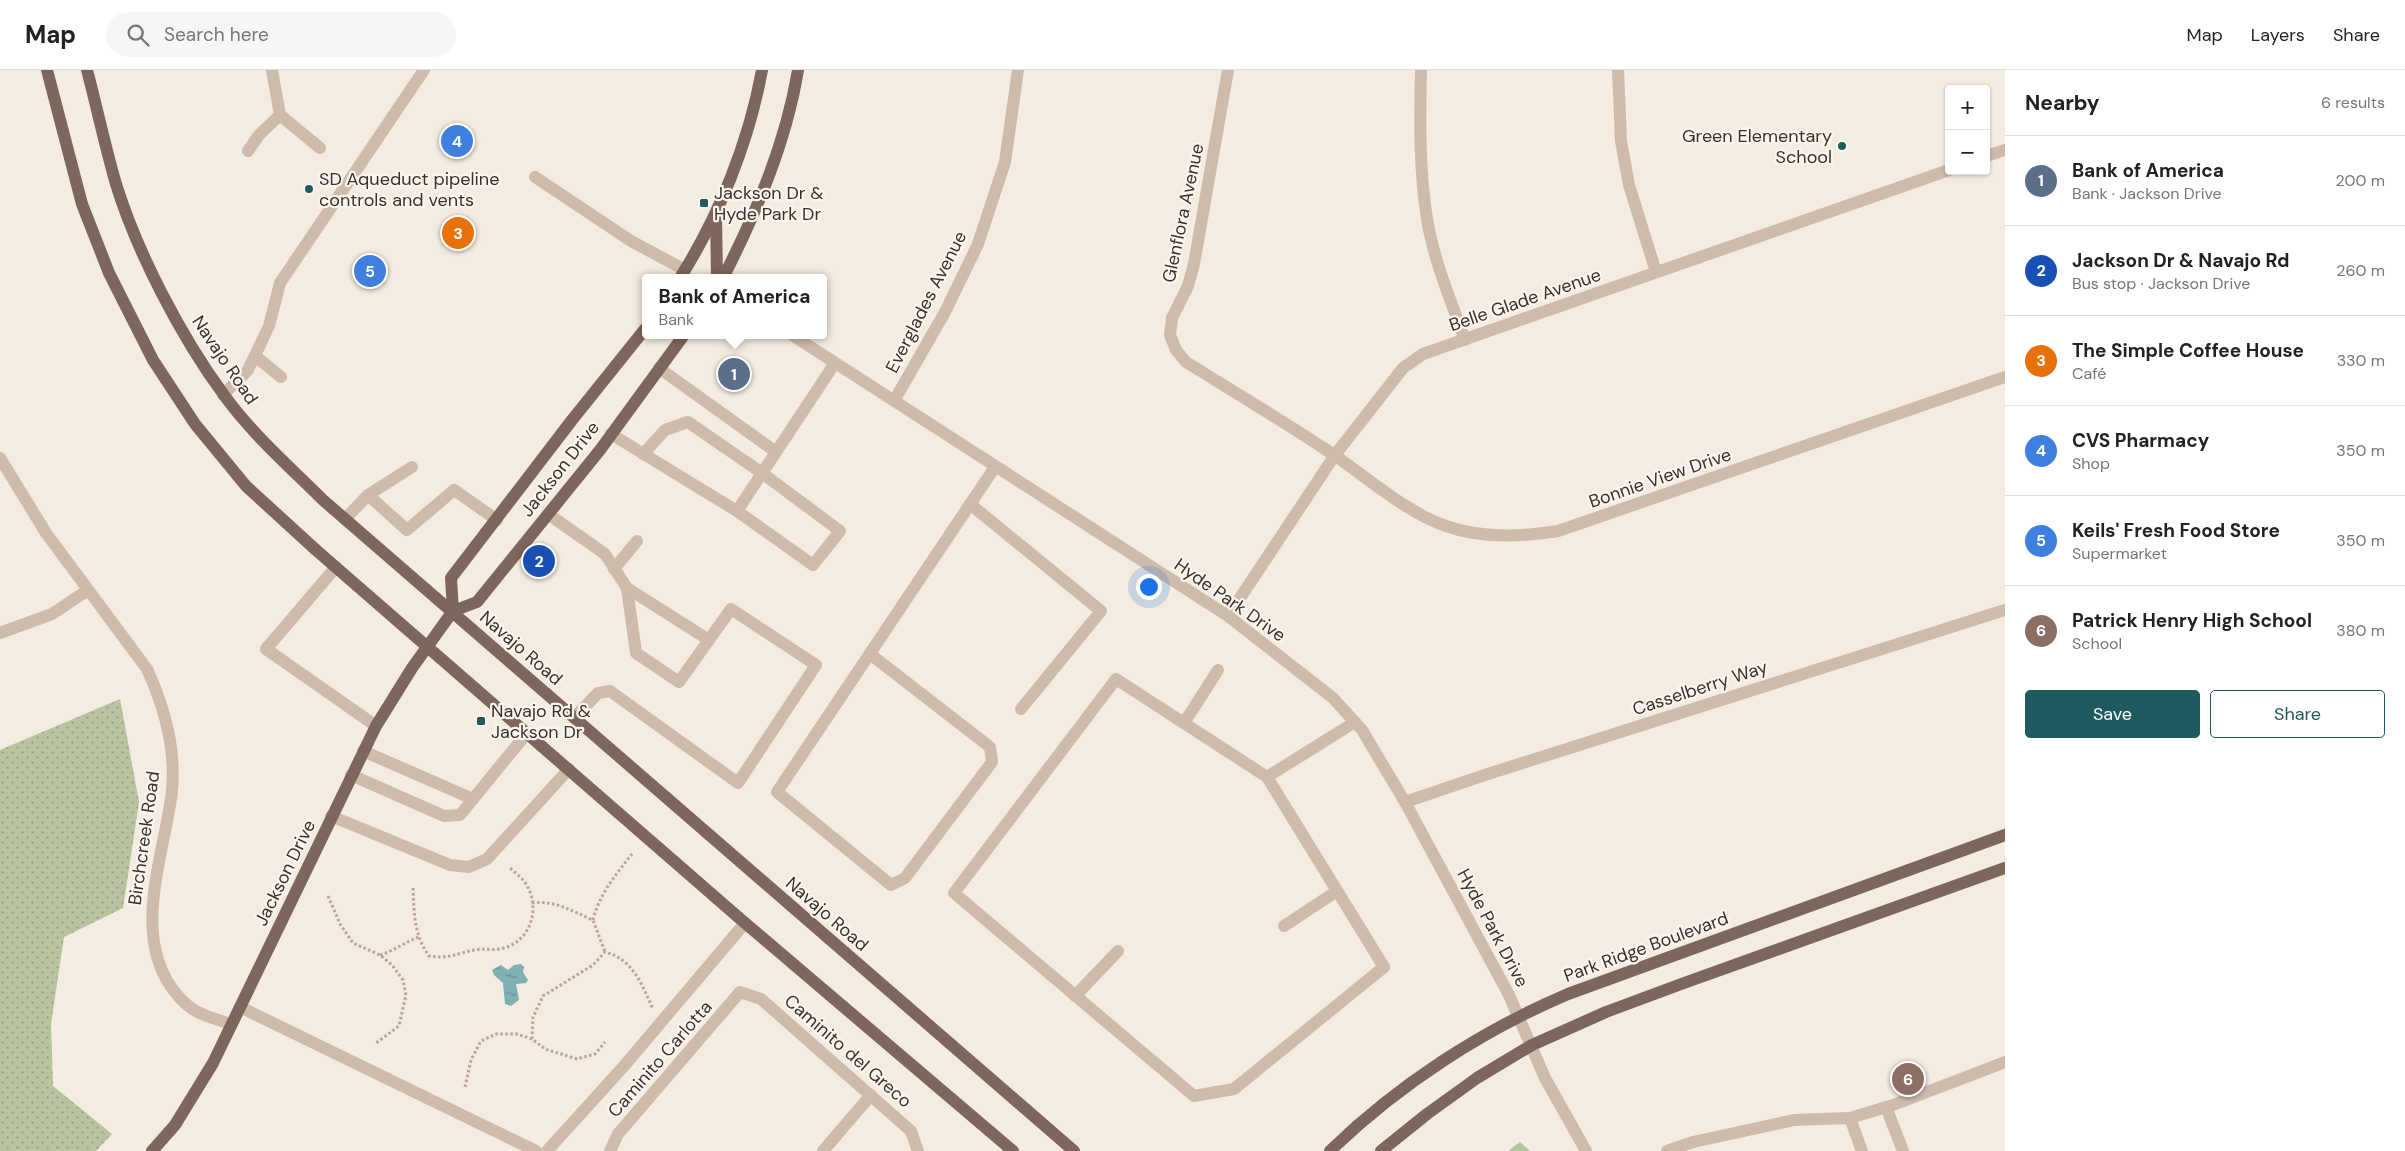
<!DOCTYPE html>
<html lang="en">
<head>
<meta charset="utf-8">
<style>
	:root { --surface:#fff; --page:#f6f6f6; --text:#222; --muted:#767676; --line:#e0e0e0; --accent:#1f5a5e }
	body { margin:0; font-family:"DM Sans",sans-serif; background:var(--page); color:var(--text) }
	.controls { position:absolute; right:15px; top:15px; display:grid; overflow:hidden; border-radius:5px; box-shadow:0 1px 4px #0004 }
	.controls button { width:45px; height:45px; display:grid; place-items:center; padding:0; border:0; border-bottom:1px solid var(--line); background:var(--surface); color:var(--text); font:25px sans-serif }
	.you { position:absolute; left:1148px; top:516px; width:18px; height:18px; margin:-12px; border:4px solid #fff; border-radius:50%; background:#1a73e8; box-shadow:0 0 0 8px #1a73e833 }
	.badge { display:grid; place-items:center; width:32px; height:32px; border-radius:50%; background:var(--accent); color:#fff; font-size:16px; font-weight:700 }
	.pin { position:absolute; translate:-50% -50%; border:2px solid #fff; box-shadow:0 1px 5px #0006 }
	.popup { position:absolute; left:642px; top:204px; width:185px; height:65px; box-sizing:border-box; display:grid; place-content:center; border-radius:5px; background:var(--surface); filter:drop-shadow(0 1px 4px #0005); font-size:16px; white-space:nowrap; color:var(--muted) }
	.popup b { font-size:19px; color:var(--text) }
	.popup::after { content:''; position:absolute; left:50%; top:100%; margin-left:-10px; border:10px solid transparent; border-top-color:var(--surface) }
	.list { margin:0; padding:0; list-style:none }
	h2 { display:flex; justify-content:space-between; align-items:center; height:65px; margin:0; padding:0 20px; font-size:21px }
	h2 small { font-size:16px; font-weight:400; color:var(--muted) }
	.list li { display:grid; grid-template-columns:32px 1fr auto; gap:15px; align-items:center; box-sizing:border-box; height:90px; padding:0 20px; border-top:1px solid var(--line) }
	.list b { display:block; font-size:19px; white-space:nowrap }
	.list p { margin:0; font-size:16px; white-space:nowrap; color:var(--muted) }
	.list em { font-size:16px; font-style:normal; color:var(--muted) }
	.actions { display:flex; gap:10px; padding:15px 20px }
	.actions a { flex:1; padding:11px 0; border:1px solid var(--accent); border-radius:5px; text-align:center; font-size:18px; color:var(--accent) }
	.actions .main { background:var(--accent); color:#fff }
	.icon { flex:none; width:28px; height:28px; fill:none; stroke:currentColor; stroke-width:2; stroke-linecap:round; stroke-linejoin:round }
	.map { position:relative; flex:none; width:2005px; height:1081px; overflow:hidden }
	header { display:flex; align-items:center; gap:30px; box-sizing:border-box; height:70px; padding:0 25px; background:var(--surface); border-bottom:1px solid var(--line) }
	header strong { font-size:24px }
	nav { display:flex; gap:28px; margin-inline-start:auto; font-size:18px }
	.search { width:350px; height:45px; background:var(--page); display:flex; align-items:center; gap:12px; box-sizing:border-box; padding:0 18px; border-radius:28px; color:var(--muted); font-size:19px }
	main { display:flex }
	aside { flex:1; background:var(--surface) }
	.map>svg:first-child { display:block }
	.grass { fill:url(#grass-dots) }
	.park { fill:#b8c4a0 }
	.water { fill:url(#water-ripples) }
	.lines { fill:none; stroke-linecap:round; stroke-linejoin:round }
	.path { stroke:#b9a596; stroke-width:3; stroke-dasharray:2.5 2.5; stroke-linecap:butt }
	.minor { stroke:#cdbbac; stroke-width:12 }
	.major { stroke:#7d675c; stroke-width:12 }
	.poi-dot { fill:#1f5a5e; stroke:#fbf5ee; stroke-width:2 }
	.labels { text-anchor:middle; stroke-width:4.5; stroke-linejoin:round; paint-order:stroke }
	.poi-label { font-size:18px; fill:#3b302b; stroke:#fbf5ee; text-anchor:start }
	.street-label { font-size:18px; fill:#3b302b; stroke:#fbf5ee }
</style>
</head>
<body>
<header>
<strong>Map</strong>
<div class="search"><svg class="icon" aria-label="search" viewBox="0 0 24 24"><circle cx="10" cy="10" r="6"/><path d="M15 15l6 6"/></svg>Search here</div>
<nav><a>Map</a><a>Layers</a><a>Share</a></nav>
</header>
<main>
<div class="map">
<svg width="2005" height="1081" viewBox="0 0 2005 1081">
	<defs>
		<pattern id="grass-dots" width="8" height="8" patternUnits="userSpaceOnUse" patternTransform="scale(1.25)"><rect width="8" height="8" fill="#b8c4a0"/><path d="M2 2h.1M6 6h.1" fill="none" stroke="#97a083" stroke-width="1.8" stroke-linecap="round"/></pattern>
		<pattern id="water-ripples" width="26" height="14" patternUnits="userSpaceOnUse" patternTransform="scale(1.25)"><rect width="26" height="14" fill="#7fb0b2"/><path d="M2 4q2-2 4 0t4 0M15 11q2-2 4 0t4 0" fill="none" stroke="#699091"/></pattern>
	</defs>
	<rect width="100%" height="100%" fill="#f4ebe1"/>
	<polygon class="grass" points="120,629 139,732 123,838 64,867 51,954 53,1016 112,1064 96,1081 0,1081 0,680"/>
	<polygon class="park" points="1520,1072 1530,1081 1508,1081"/>
	<polygon class="water" points="521,894 524,897 523,902 528,910 526,913 516,914 519,930 511,936 505,934 503,913 494,905 492,900 501,895 508,900 514,895"/>
	<g class="lines">
		<g class="path">
			<path d="M413,818C414,843 414,865 429,886C449,889 455,884 474,880C483,878 494,881 504,878C533,870 542,833 523,810C519,805 513,801 509,797"/>
			<polyline points="328,826 340,854 353,873 380,885 392,895 403,910 406,925 399,956 376,973"/>
			<path d="M532,833C556,830 571,841 593,850L605,882"/>
			<path d="M593,850C599,825 616,804 632,784"/>
			<path d="M380,885C394,881 405,872 419,867"/>
			<path d="M532,969L533,947L543,926L593,895L605,882C633,889 642,915 653,939"/>
			<polyline points="465,1017 471,990 481,971 496,964 517,964 532,969 545,979 577,989 595,984 605,972"/>
		</g>
		<g class="minor">
			<polyline points="272,0 280,45 320,78"/>
			<path d="M1228,0L1194,194L1188,216L1172,248L1170,265L1176,280L1186,292C1236,323 1288,354 1337,387C1370,410 1408,443 1446,456C1482,469 1521,467 1558,461L2005,307"/>
			<path d="M1421,0C1420,50 1419,99 1427,149C1434,191 1451,231 1465,270"/>
			<polyline points="1618,0 1621,71 1629,115 1656,202"/>
			<polyline points="248,81 259,65 280,45"/>
			<polyline points="1986,86 2005,80"/>
			<polyline points="535,107 631,171 685,200"/>
			<polyline points="792,265 1228,546 1333,628 1362,660 1405,732 1509,925 1545,1008 1586,1081"/>
			<polyline points="255,286 281,307"/>
			<polyline points="659,298 776,382"/>
			<polyline points="223,325 248,300 269,256 280,213 424,0"/>
			<polyline points="894,331 945,242 978,174 1005,92 1018,0"/>
			<polyline points="611,364 737,441"/>
			<polyline points="643,384 665,360 688,352 762,403 840,461 813,495 737,441 835,293"/>
			<path d="M0,388L46,463L147,599C164,636 176,679 172,721C164,789 125,878 186,934C198,945 216,949 231,954"/>
			<polyline points="368,425 412,397"/>
			<polyline points="970,434 1101,541 1021,639"/>
			<polyline points="548,444 605,484 627,518 636,583 679,612 731,539 816,595 738,713 610,621 598,623 575,647"/>
			<polyline points="345,449 368,425 407,460 454,420 497,450"/>
			<polyline points="336,497 266,579 376,656"/>
			<polyline points="614,499 637,471"/>
			<polyline points="627,518 709,570"/>
			<polyline points="1228,546 1335,385 1403,298 1423,284 1949,100"/>
			<polyline points="0,563 52,544 88,520"/>
			<polyline points="870,584 990,677 992,692 905,808 891,815 777,722 995,397"/>
			<polyline points="1184,653 1218,600"/>
			<polyline points="363,681 473,729"/>
			<polyline points="351,705 444,746 460,745 527,663"/>
			<polyline points="1267,707 1384,897 1234,1019 1194,1026 954,823 1116,609 1267,707 1355,652"/>
			<polyline points="1405,732 1491,703 2005,540"/>
			<polyline points="331,746 450,795 469,797 487,789 569,699"/>
			<polyline points="1284,856 1337,821"/>
			<polyline points="1075,926 1118,881"/>
			<polyline points="240,937 536,1081"/>
			<polyline points="1886,1037 1903,1081"/>
			<polyline points="547,1081 624,996 745,853"/>
			<polyline points="610,1081 618,1064 740,922 761,929 911,1061 918,1081"/>
			<polyline points="823,1081 871,1025"/>
			<polyline points="1667,1081 1693,1072 1794,1050 1850,1048"/>
			<polyline points="1862,1081 1850,1048 1893,1035 2005,992"/>
		</g>
		<g class="major">
			<polyline points="47,0 82,134 109,203 153,290 195,354 246,416 316,480 745,853 1013,1081"/>
			<path d="M87,0C97,38 105,76 116,114C137,182 181,267 224,325C252,364 289,396 323,430L1074,1081"/>
			<polyline points="716,145 717,208"/>
			<path d="M680,208C719,146 749,72 762,0"/>
			<path d="M723,208C756,143 786,73 798,0"/>
			<polyline points="453,541 451,508 572,350 645,259"/>
			<polyline points="152,1081 175,1055 213,993 376,656 412,598 453,541 477,532 600,380 684,265"/>
			<path d="M1330,1081C1398,1015 1481,961 1568,924L2005,765"/>
			<polyline points="1381,1081 1427,1044 1477,1008 1532,975 1606,942 1684,913 2005,798"/>
		</g>
	</g>
	<g class="poi-dot">
		<circle cx="1842" cy="76" r="5"/>
		<circle cx="309" cy="119" r="5"/>
		<rect x="699" y="128" width="10" height="10" rx="2.5"/>
		<rect x="476" y="646" width="10" height="10" rx="2.5"/>
	</g>
	<g class="labels">
		<g class="poi-label">
			<text x="1832" y="72" text-anchor="end">Green Elementary<tspan x="1832" dy="21">School</tspan></text>
			<text x="319" y="115">SD Aqueduct pipeline<tspan x="319" dy="21">controls and vents</tspan></text>
			<text x="714" y="129">Jackson Dr &amp;<tspan x="714" dy="21">Hyde Park Dr</tspan></text>
			<text x="491" y="647">Navajo Rd &amp;<tspan x="491" dy="21">Jackson Dr</tspan></text>
		</g>
		<g class="street-label">
			<text transform="translate(1183 143) rotate(-78)" y="6">Glenflora Avenue</text>
			<text transform="translate(1525 230) rotate(-19)" y="6">Belle Glade Avenue</text>
			<text transform="translate(926 232) rotate(-63)" y="6">Everglades Avenue</text>
			<text transform="translate(225 290) rotate(56)" y="6">Navajo Road</text>
			<text transform="translate(560 399) rotate(-52)" y="6">Jackson Drive</text>
			<text transform="translate(1660 408) rotate(-19)" y="6">Bonnie View Drive</text>
			<text transform="translate(1230 530) rotate(35)" y="6">Hyde Park Drive</text>
			<text transform="translate(521 578) rotate(41)" y="6">Navajo Road</text>
			<text transform="translate(1700 618) rotate(-18)" y="6">Casselberry Way</text>
			<text transform="translate(144 768) rotate(-82)" y="6">Birchcreek Road</text>
			<text transform="translate(285 803) rotate(-64)" y="6">Jackson Drive</text>
			<text transform="translate(827 844) rotate(41)" y="6">Navajo Road</text>
			<text transform="translate(1493 858) rotate(62)" y="6">Hyde Park Drive</text>
			<text transform="translate(1646 877) rotate(-20)" y="6">Park Ridge Boulevard</text>
			<text transform="translate(848 981) rotate(41)" y="6">Caminito del Greco</text>
			<text transform="translate(660 989) rotate(-49)" y="6">Caminito Carlotta</text>
		</g>
	</g>
</svg>
<div class="controls">
<button>+</button>
<button>−</button>
</div>
<div class="you"></div>
<div class="pin badge" style="left:734px;top:304px;background:#5c6f8a">1</div>
<div class="popup"><b>Bank of America</b>Bank</div>
<div class="pin badge" style="left:539px;top:491px;background:#1a4fb4">2</div>
<div class="pin badge" style="left:458px;top:163px;background:#e8710a">3</div>
<div class="pin badge" style="left:457px;top:71px;background:#3f7fe0">4</div>
<div class="pin badge" style="left:370px;top:201px;background:#3f7fe0">5</div>
<div class="pin badge" style="left:1908px;top:1009px;background:#8d6e63">6</div>
</div>
<aside>
<h2>Nearby<small>6 results</small></h2>
<ul class="list">
<li><span class="badge" style="background:#5c6f8a">1</span><div><b>Bank of America</b><p>Bank · Jackson Drive</p></div><em>200 m</em></li>
<li><span class="badge" style="background:#1a4fb4">2</span><div><b>Jackson Dr &amp; Navajo Rd</b><p>Bus stop · Jackson Drive</p></div><em>260 m</em></li>
<li><span class="badge" style="background:#e8710a">3</span><div><b>The Simple Coffee House</b><p>Café</p></div><em>330 m</em></li>
<li><span class="badge" style="background:#3f7fe0">4</span><div><b>CVS Pharmacy</b><p>Shop</p></div><em>350 m</em></li>
<li><span class="badge" style="background:#3f7fe0">5</span><div><b>Keils' Fresh Food Store</b><p>Supermarket</p></div><em>350 m</em></li>
<li><span class="badge" style="background:#8d6e63">6</span><div><b>Patrick Henry High School</b><p>School</p></div><em>380 m</em></li>
</ul>
<div class="actions"><a class="main">Save</a><a>Share</a></div>
</aside>
</main>
</body>
</html>
